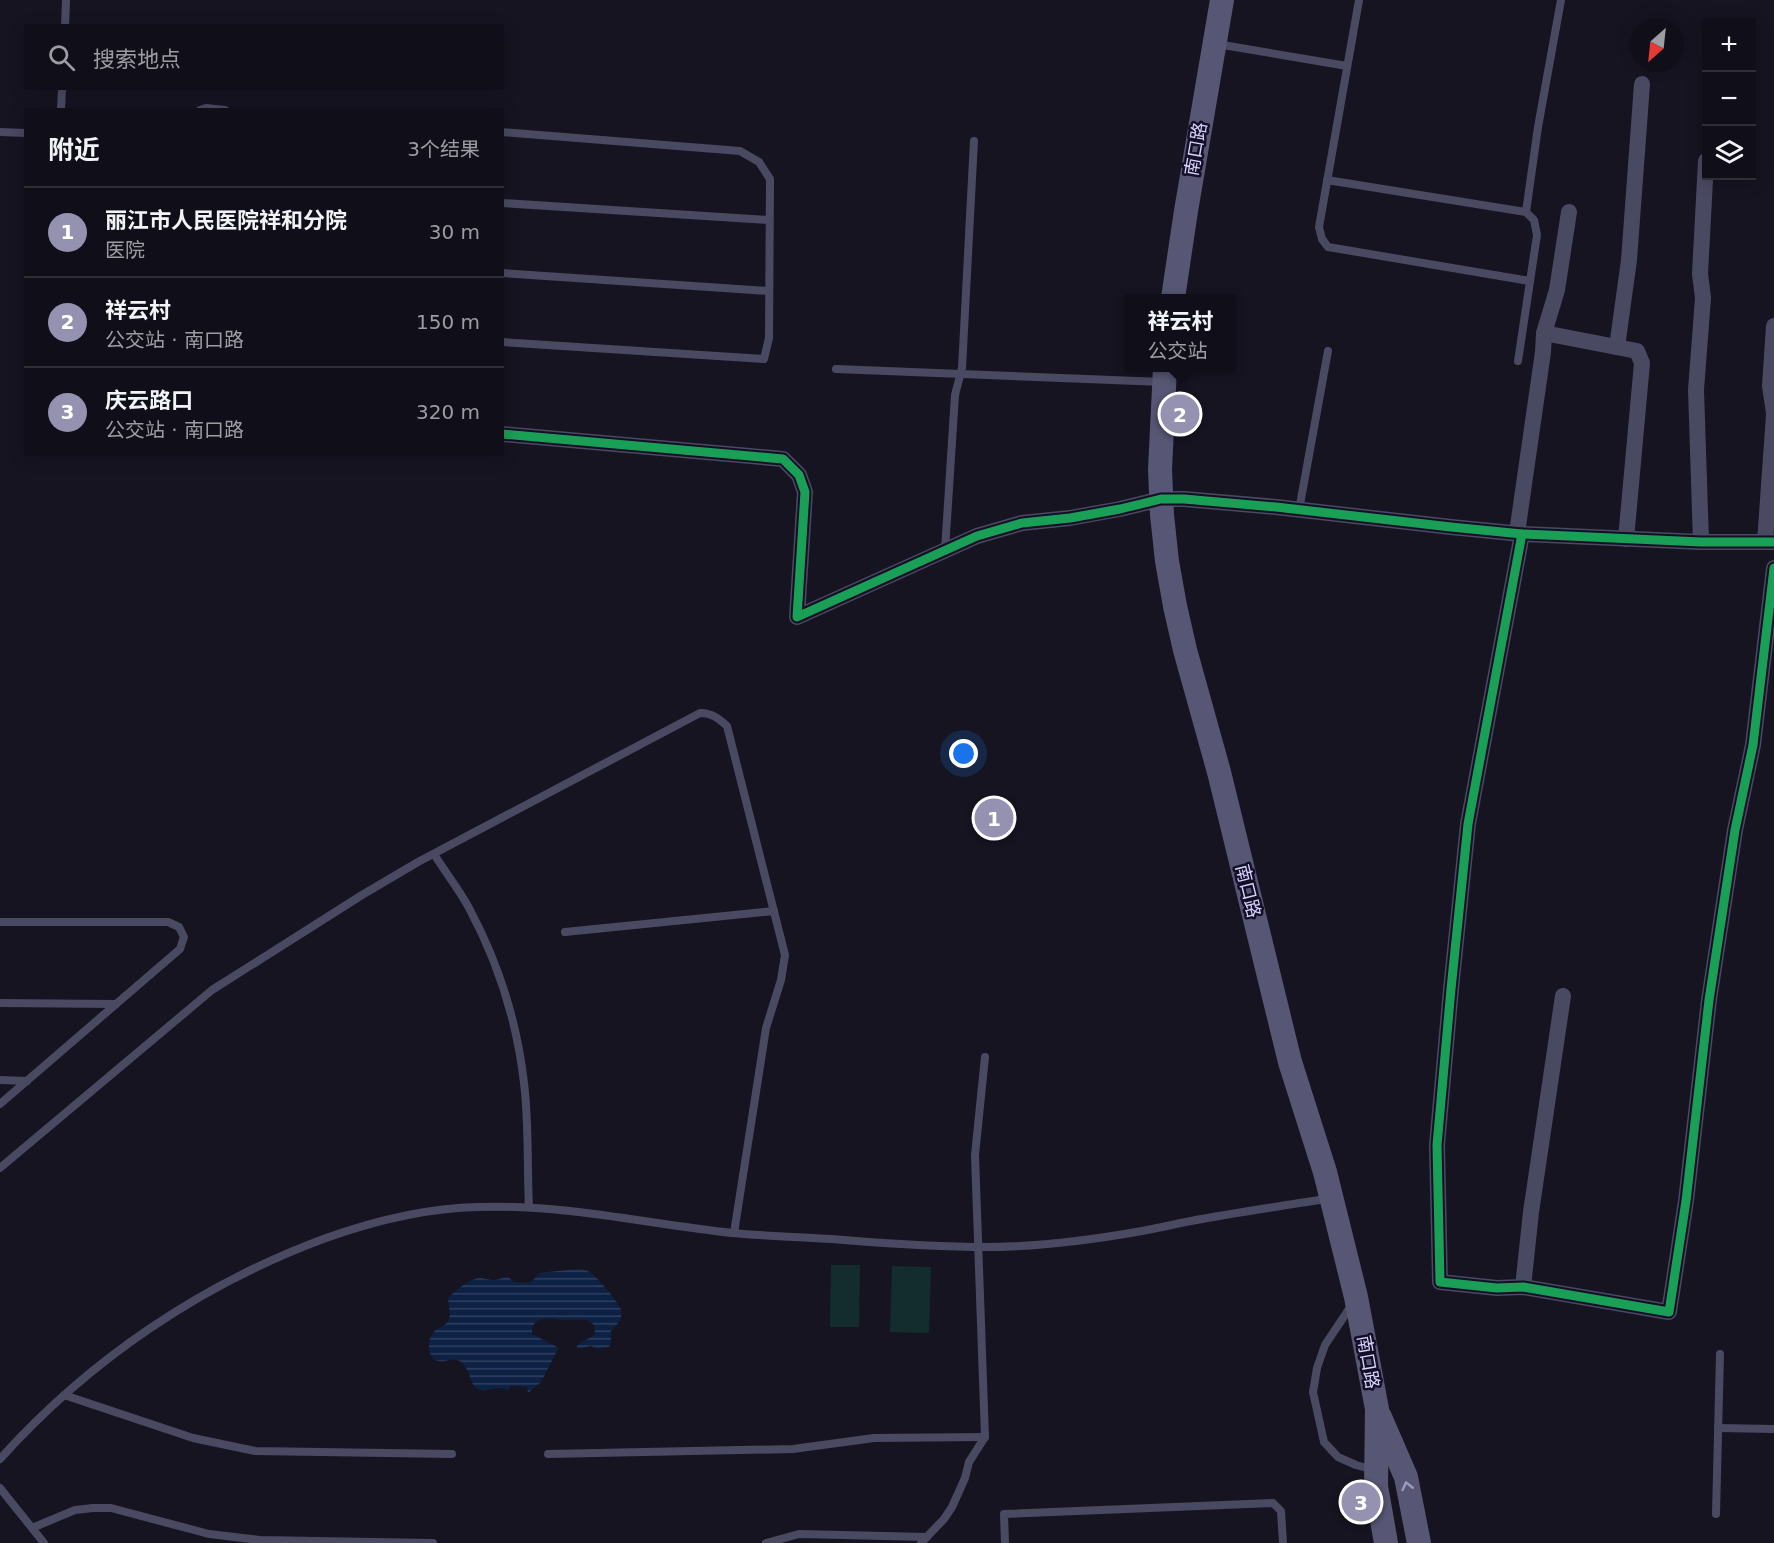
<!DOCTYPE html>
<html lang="zh">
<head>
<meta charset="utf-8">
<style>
	:root { --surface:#100f19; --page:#191822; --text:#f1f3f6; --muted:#9c9ca2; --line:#302f38; --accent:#9591b1 }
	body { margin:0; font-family:"DejaVu Sans","Noto Sans SC",sans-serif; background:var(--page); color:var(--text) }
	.controls { position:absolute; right:18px; top:18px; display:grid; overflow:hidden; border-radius:0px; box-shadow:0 3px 15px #0003 }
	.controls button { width:54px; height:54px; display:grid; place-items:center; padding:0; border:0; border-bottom:2px solid var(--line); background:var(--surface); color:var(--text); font:30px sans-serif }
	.compass { position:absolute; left:1630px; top:18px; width:54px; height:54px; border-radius:50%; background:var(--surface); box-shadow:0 3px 15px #0003; rotate:207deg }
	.you { position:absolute; left:964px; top:754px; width:21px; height:21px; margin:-15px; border:4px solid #fff; border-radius:50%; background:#1a73e8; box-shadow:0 0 0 9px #1a73e833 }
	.badge { display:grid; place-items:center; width:39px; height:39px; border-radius:50%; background:var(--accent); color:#fff; font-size:20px; font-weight:700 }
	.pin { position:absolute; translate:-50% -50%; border:3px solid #fff; box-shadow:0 2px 6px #0006 }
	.popup { position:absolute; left:1125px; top:294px; width:111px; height:78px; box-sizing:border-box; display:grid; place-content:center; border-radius:0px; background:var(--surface); filter:drop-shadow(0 2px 4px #0005); font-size:20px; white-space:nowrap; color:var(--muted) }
	.popup b { font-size:22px; color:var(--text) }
	.popup::after { content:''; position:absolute; left:50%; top:100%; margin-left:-12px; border:12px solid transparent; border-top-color:var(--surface) }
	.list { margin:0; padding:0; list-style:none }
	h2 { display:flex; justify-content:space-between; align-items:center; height:78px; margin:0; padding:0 24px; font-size:26px }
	h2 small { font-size:20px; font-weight:400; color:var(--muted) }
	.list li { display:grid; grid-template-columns:39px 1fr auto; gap:18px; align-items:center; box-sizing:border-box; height:90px; padding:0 24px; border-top:2px solid var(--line) }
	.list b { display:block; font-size:22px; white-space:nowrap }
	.list p { margin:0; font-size:20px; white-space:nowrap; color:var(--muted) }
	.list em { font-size:20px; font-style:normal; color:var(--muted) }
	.icon { flex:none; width:33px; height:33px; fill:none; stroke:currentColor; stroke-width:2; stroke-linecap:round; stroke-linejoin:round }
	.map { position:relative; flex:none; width:1774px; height:1543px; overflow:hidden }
	.search { position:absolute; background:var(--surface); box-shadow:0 3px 15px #0003; left:24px; top:24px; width:480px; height:66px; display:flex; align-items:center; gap:15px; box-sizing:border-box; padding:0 21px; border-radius:0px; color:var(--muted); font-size:22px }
	.panel { position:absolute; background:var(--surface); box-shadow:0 3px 15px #0003; left:24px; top:108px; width:480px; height:348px; border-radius:0px }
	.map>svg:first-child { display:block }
	.pitch { fill:#132c2d }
	.water { fill:url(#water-rules) }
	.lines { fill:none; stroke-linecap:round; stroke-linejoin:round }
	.service { stroke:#4a4962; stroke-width:8 }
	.minor { stroke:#4a4962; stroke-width:16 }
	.secondary { stroke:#575674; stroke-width:24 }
	.cycleway-casing { stroke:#130f26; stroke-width:13 }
	.cycleway { stroke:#1a9f57; stroke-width:9 }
	.oneway { stroke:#9e9bc0 }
	.labels { text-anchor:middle; stroke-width:5; stroke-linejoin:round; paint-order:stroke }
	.street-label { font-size:18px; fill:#d9d4ff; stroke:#130f26 }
</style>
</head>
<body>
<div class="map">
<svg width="1774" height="1543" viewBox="0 0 1774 1543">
	<defs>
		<pattern id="water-rules" width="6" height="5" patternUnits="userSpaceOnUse" patternTransform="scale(1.5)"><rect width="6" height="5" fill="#0d2144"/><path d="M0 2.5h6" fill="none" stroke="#304060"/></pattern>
	</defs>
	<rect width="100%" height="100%" fill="#161421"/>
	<g class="pitch">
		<polygon points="831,1265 860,1265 859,1327 830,1327"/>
		<polygon points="892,1266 931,1267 929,1333 890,1332"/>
	</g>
	<path class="water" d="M578,1269C583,1269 587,1270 591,1273C596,1276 621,1305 621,1310C623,1319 617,1325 611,1331V1342L609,1347L598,1349L591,1346L577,1349V1346C582,1341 589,1339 595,1334L594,1325C586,1317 577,1320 566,1320C553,1319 531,1313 532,1334L557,1347L558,1349L541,1382L528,1393L527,1387L510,1386L509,1390C506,1390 504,1388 500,1388C492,1387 487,1393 478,1389C468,1384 471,1365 457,1360C450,1358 444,1363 438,1361C427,1358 427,1340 433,1333C436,1328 444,1326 448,1322L450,1314L448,1299C454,1291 469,1279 480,1278C484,1278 489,1280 494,1280C499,1280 503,1277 508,1277L514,1282C527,1283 531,1285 539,1273Z"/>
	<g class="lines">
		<g class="service">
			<polyline points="1359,0 1319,227 1322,239 1328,247 1530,281"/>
			<polyline points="65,26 66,0"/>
			<polyline points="1217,44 1347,66"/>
			<polyline points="61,110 62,88"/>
			<polyline points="200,110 206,108 225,110"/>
			<polyline points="0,132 26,133"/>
			<polyline points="502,132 740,151 759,162 770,179 769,338 764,359 502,342"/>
			<polyline points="1327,180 1526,212"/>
			<polyline points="502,203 769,220"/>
			<polyline points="502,273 769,291"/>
			<polyline points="1518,361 1537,235 1534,220 1526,212 1538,127 1561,0"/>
			<polyline points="836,369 1163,382"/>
			<polyline points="1299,510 1328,351"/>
			<polyline points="945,550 955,395 962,368 974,141"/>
			<path d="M434,854C445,872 459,889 469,908C498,962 517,1022 524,1083C529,1122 527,1167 529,1207"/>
			<polyline points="0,922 168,922 179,927 184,937 180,949 0,1104"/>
			<polyline points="565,932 774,911"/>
			<polyline points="0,1003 116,1004"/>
			<polyline points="0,1080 27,1081"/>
			<path d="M0,1168L212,990L362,895L418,862L700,713C712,713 718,718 727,726L785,955L781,980L766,1028L734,1233"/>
			<polyline points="1353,1303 1325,1345 1317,1368 1313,1392 1324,1442 1338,1457 1356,1465 1374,1470"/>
			<polyline points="64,1395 193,1438 255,1451 452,1454"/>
			<polyline points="1718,1428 1774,1429"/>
			<polyline points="548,1454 793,1449 874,1438 985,1437"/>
			<path d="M0,1459C89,1360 201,1284 326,1238C374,1221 426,1208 478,1207C563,1204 648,1224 732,1233C765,1236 798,1237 831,1239C878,1243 926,1246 973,1247C1030,1248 1086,1241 1142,1231C1159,1228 1175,1224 1191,1221C1237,1212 1284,1206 1331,1198"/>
			<polyline points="0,1488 44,1543"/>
			<polyline points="1716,1514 1720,1354"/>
			<polyline points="32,1528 75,1510 93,1508 111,1508 209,1534 260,1540 433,1543"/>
			<polyline points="766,1543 799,1534 927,1537"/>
			<polyline points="921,1543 944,1519 952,1507 965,1478 969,1462 985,1437 975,1155 985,1057"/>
			<polyline points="1005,1543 1004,1514 1273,1503 1281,1511 1283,1543"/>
		</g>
		<g class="minor">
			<polyline points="1774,326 1770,386 1774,413"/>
			<polyline points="1544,333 1637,351 1642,363 1626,539"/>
			<polyline points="1617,347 1629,260 1642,84"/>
			<polyline points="502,434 783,459 799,475 805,492 797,617 977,536 1022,523 1070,518 1120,509 1161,499 1184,499 1276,507 1451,527 1522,534 1701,542 1774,542"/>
			<polyline points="1517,533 1543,352 1544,333 1557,290 1569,212"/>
			<polyline points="1522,534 1468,824 1451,989 1437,1145 1440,1282 1497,1288 1523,1287 1669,1312 1686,1201 1709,1000 1735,830 1753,745 1774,568"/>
			<polyline points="1701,542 1696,390 1703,298 1700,274 1706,161"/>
			<polyline points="1765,542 1774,415"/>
			<polyline points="1523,1287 1531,1212 1563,996"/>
		</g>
		<g class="secondary">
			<polyline points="1173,298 1186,211 1222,0"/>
			<polyline points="1165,368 1160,469 1162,515 1167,561 1175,606 1185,650 1219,772 1290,1062 1325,1172 1356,1297 1377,1409 1376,1486 1386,1543"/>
			<polyline points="1380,1417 1406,1477 1419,1543"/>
		</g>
		<defs>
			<g id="cycleway">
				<polyline points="502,434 783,459 799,475 805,492 797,617 977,536 1022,523 1070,518 1120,509 1161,499 1184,499 1276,507 1451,527 1522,534 1701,542 1774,542"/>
				<polyline points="1522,534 1468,824 1451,989 1437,1145 1440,1282 1497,1288 1523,1287 1669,1312 1686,1201 1709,1000 1735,830 1753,745 1774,568"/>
			</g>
		</defs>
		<use href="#cycleway" class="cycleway-casing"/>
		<use href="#cycleway" class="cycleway"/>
	</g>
	<defs><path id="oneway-chevron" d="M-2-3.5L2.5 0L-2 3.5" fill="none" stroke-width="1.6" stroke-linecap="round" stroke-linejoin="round" transform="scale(1.5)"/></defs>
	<use class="oneway" href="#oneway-chevron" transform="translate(1407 1486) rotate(-103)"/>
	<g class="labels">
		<g class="street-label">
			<text transform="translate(1196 149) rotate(-80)" y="6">南口路</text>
			<text transform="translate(1248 891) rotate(76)" y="6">南口路</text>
			<text transform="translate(1368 1362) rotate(80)" y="6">南口路</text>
		</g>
	</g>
</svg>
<div class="controls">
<button>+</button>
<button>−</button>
<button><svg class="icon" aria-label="layers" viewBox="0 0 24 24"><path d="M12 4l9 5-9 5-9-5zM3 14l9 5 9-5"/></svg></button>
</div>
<svg class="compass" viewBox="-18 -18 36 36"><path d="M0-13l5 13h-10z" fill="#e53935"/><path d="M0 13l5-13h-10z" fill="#9c9ca2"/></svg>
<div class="you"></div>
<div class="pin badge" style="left:994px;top:818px">1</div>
<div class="pin badge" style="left:1180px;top:414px">2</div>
<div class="popup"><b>祥云村</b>公交站</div>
<div class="pin badge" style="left:1361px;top:1502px">3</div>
<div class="search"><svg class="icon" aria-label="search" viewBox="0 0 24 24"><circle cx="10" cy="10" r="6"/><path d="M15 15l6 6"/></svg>搜索地点</div>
<section class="panel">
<h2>附近<small>3个结果</small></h2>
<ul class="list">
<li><span class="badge">1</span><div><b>丽江市人民医院祥和分院</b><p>医院</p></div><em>30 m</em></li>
<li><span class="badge">2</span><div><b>祥云村</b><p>公交站 · 南口路</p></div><em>150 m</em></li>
<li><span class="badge">3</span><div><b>庆云路口</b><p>公交站 · 南口路</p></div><em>320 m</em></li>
</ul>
</section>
</div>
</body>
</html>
